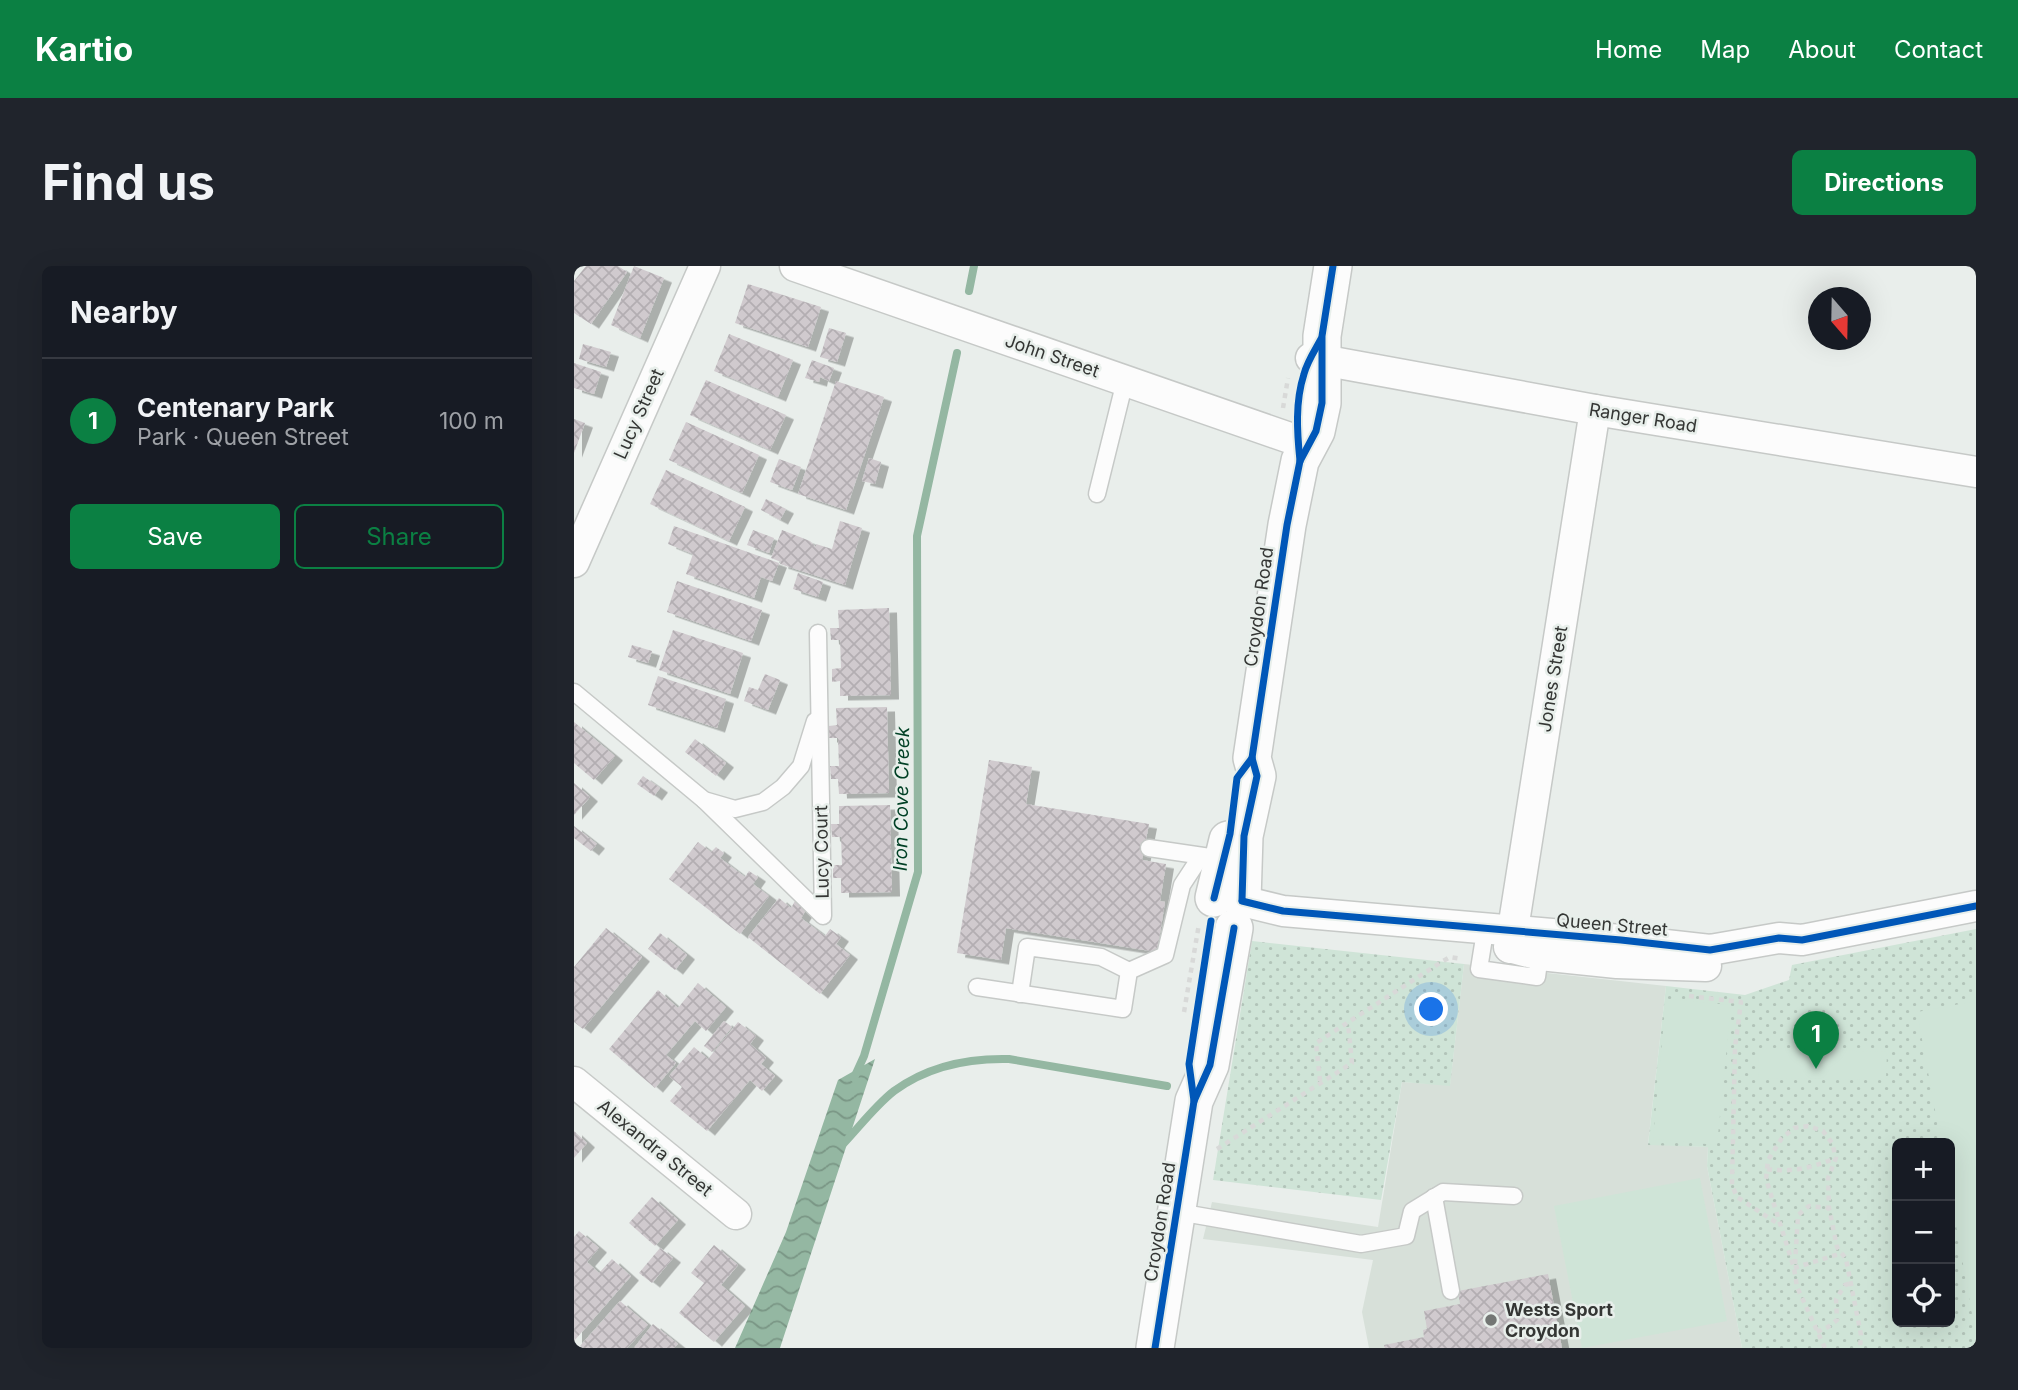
<!DOCTYPE html>
<html lang="en">
<head>
<meta charset="utf-8">
<style>
	:root { --surface:#171b24; --page:#20242c; --text:#f1f3f6; --muted:#9ea1a6; --line:#363941; --accent:#0b8043 }
	body { margin:0; font-family:Inter,sans-serif; background:var(--page); color:var(--text) }
	.controls { position:absolute; right:21px; bottom:21px; display:grid; overflow:hidden; border-radius:10px; box-shadow:0 7px 28px #0002 }
	.controls button { width:63px; height:63px; display:grid; place-items:center; padding:0; border:0; border-bottom:2px solid var(--line); background:var(--surface); color:var(--text); font:35px sans-serif }
	.compass { position:absolute; left:1234px; top:21px; width:63px; height:63px; border-radius:50%; background:var(--surface); box-shadow:0 7px 28px #0002; rotate:160deg }
	.you { position:absolute; left:858px; top:744px; width:24px; height:24px; margin:-18px; border:5px solid #fff; border-radius:50%; background:#1a73e8; box-shadow:0 0 0 10px #1a73e833 }
	.badge { display:grid; place-items:center; width:46px; height:46px; border-radius:50%; background:var(--accent); color:#fff; font-size:23px; font-weight:700 }
	.pin { position:absolute; translate:-50% -58px; filter:drop-shadow(0 2px 4px #0008) }
	.pin::after { content:''; position:absolute; top:37px; width:24px; height:21px; background:inherit; clip-path:polygon(0 0,100% 0,50% 100%) }
	.list { margin:0; padding:0; list-style:none }
	h2 { display:flex; justify-content:space-between; align-items:center; height:91px; margin:0; padding:0 28px; font-size:30px }
	h2 small { font-size:23px; font-weight:400; color:var(--muted) }
	.list li { display:grid; grid-template-columns:46px 1fr auto; gap:21px; align-items:center; box-sizing:border-box; height:126px; padding:0 28px; border-top:2px solid var(--line) }
	.list b { display:block; font-size:26px; white-space:nowrap }
	.list p { margin:0; font-size:23px; white-space:nowrap; color:var(--muted) }
	.list em { font-size:23px; font-style:normal; color:var(--muted) }
	.actions { display:flex; gap:14px; padding:21px 28px }
	.actions a { flex:1; padding:16px 0; border:2px solid var(--accent); border-radius:10px; text-align:center; font-size:24px; color:var(--accent) }
	.actions .main { background:var(--accent); color:#fff }
	.icon { flex:none; width:38px; height:38px; fill:none; stroke:currentColor; stroke-width:2; stroke-linecap:round; stroke-linejoin:round }
	.map { position:relative; flex:none; width:1402px; height:1082px; overflow:hidden; border-radius:10px }
	header { display:flex; align-items:center; gap:42px; box-sizing:border-box; height:98px; padding:0 35px; background:var(--accent); color:#fff }
	header strong { font-size:33px }
	nav { display:flex; gap:38px; margin-inline-start:auto; font-size:24px }
	.intro { display:flex; align-items:center; justify-content:space-between; box-sizing:border-box; height:168px; padding:0 42px }
	h1 { margin:0; font-size:49px }
	.button { padding:18px 32px; border-radius:10px; background:var(--accent); color:#fff; font-size:24px; font-weight:700 }
	main { display:flex; gap:42px; padding:0 42px }
	aside { flex:1; background:var(--surface); border-radius:10px; box-shadow:0 7px 28px #0002 }
	.map>svg:first-child { display:block }
	.built { fill:#d7e0d9 }
	.grass { fill:url(#grass-dots); fill-rule:evenodd }
	.garden { fill:#cfe4d7 }
	.water { fill:url(#water-waves) }
	.lines { fill:none; stroke-linecap:round; stroke-linejoin:round }
	.stream { stroke:#94b7a2; stroke-width:8 }
	.building { fill:url(#building-cross-hatch); filter:url(#shadow) }
	.service-casing { stroke:#c6c9c7; stroke-width:19 }
	.minor-casing { stroke:#c6c9c7; stroke-width:33 }
	.tertiary-casing { stroke:#c6c9c7; stroke-width:40 }
	.path { stroke:#d8d9d8; stroke-width:4.5; stroke-dasharray:5 5; stroke-linecap:butt }
	.service { stroke:#fcfcfc; stroke-width:16 }
	.minor { stroke:#fcfcfc; stroke-width:30 }
	.tertiary { stroke:#fcfcfc; stroke-width:37 }
	.cycleway-casing { stroke:#e8efeb; stroke-width:11 }
	.cycleway { stroke:#0057b8; stroke-width:7 }
	.poi-dot { fill:#737674; stroke:#e8efeb; stroke-width:2.5 }
	.labels { text-anchor:middle; stroke-width:5; stroke-linejoin:round; paint-order:stroke }
	.street-label { font-size:18px; fill:#343634; stroke:#e8efeb }
	.poi-label { font-size:18px; font-weight:bold; fill:#343634; stroke:#e8efeb; text-anchor:start }
	.water-label { font-size:19px; font-style:italic; fill:#004025; stroke:#e8efeb }
</style>
</head>
<body>
<header>
<strong>Kartio</strong>
<nav><a>Home</a><a>Map</a><a>About</a><a>Contact</a></nav>
</header>
<div class="intro"><h1>Find us</h1><a class="button">Directions</a></div>
<main>
<aside>
<h2>Nearby<small></small></h2>
<ul class="list">
<li><span class="badge">1</span><div><b>Centenary Park</b><p>Park · Queen Street</p></div><em>100 m</em></li>
</ul>
<div class="actions"><a class="main">Save</a><a>Share</a></div>
</aside>
<div class="map">
<svg width="1402" height="1082" viewBox="0 0 1402 1082">
	<defs>
		<pattern id="grass-dots" width="8" height="8" patternUnits="userSpaceOnUse" patternTransform="scale(1.75)"><rect width="8" height="8" fill="#cfe4d7"/><path d="M2 2h.1M6 6h.1" fill="none" stroke="#b2c4b9" stroke-width="1.8" stroke-linecap="round"/></pattern>
		<pattern id="water-waves" width="16" height="10" patternUnits="userSpaceOnUse" patternTransform="scale(1.75)"><rect width="16" height="10" fill="#94b7a2"/><path d="M0 5q4-4 8 0t8 0" fill="none" stroke="#7a9685"/></pattern>
		<pattern id="building-cross-hatch" width="8" height="8" patternUnits="userSpaceOnUse" patternTransform="scale(1.75)"><rect width="8" height="8" fill="#d0cace"/><path d="M0 0l8 8M0 8l8-8" fill="none" stroke="#b3aeb2"/></pattern>
		<filter id="shadow"><feDropShadow dx="8" dy="4.5" stdDeviation="0" flood-color="#0004"/></filter>
	</defs>
	<rect width="100%" height="100%" fill="#e9eeeb"/>
	<polygon class="built" points="890,698 1092,720 1074,878 1134,881 1133,900 1168,1082 795,1082 788,1046 799,994 629,973 638,936 804,961 828,816 876,819"/>
	<g class="grass">
		<path d="M1402,663V1082H1168L1133,900L1134,881L1074,879L1092,720L1171,729L1215,714L1218,699ZM1323,877H1376V1056H1323Z"/>
		<polygon points="678,675 890,698 876,820 828,816 807,934 639,914"/>
	</g>
	<g class="garden">
		<polygon points="1092,733 1157,739 1143,879 1079,873"/>
		<polygon points="1402,735 1402,1070 1376,926 1376,877 1367,877 1343,746"/>
		<polygon points="1185,782 1313,786 1312,814 1184,812"/>
		<polygon points="1126,912 1153,1055 1008,1082 980,940"/>
	</g>
	<polygon class="water" points="301,793 206,1082 161,1082 212,966 264,814"/>
	<g class="lines">
		<g class="stream">
			<polyline points="395,25 400,0"/>
			<polyline points="280,812 290,790 344,606 343,270 383,87"/>
			<path d="M270,877C286,860 302,839 320,825C354,800 394,792 435,793L593,820"/>
		</g>
	</g>
	<g class="building">
		<polygon points="12,0 44,0 53,6 17,58 0,47 0,15"/>
		<polygon points="60,0 90,12 66,72 37,59"/>
		<polygon points="174,18 247,41 234,81 161,57"/>
		<polygon points="255,62 272,67 263,96 246,91"/>
		<polygon points="155,68 219,94 204,131 140,105"/>
		<polygon points="9,78 37,86 32,101 5,93"/>
		<polygon points="238,94 260,102 255,115 246,111 245,116 231,112"/>
		<polygon points="0,97 27,106 20,128 0,122"/>
		<polygon points="132,114 212,149 196,184 116,149"/>
		<polygon points="262,115 310,131 272,244 224,228"/>
		<polygon points="0,153 11,157 0,187"/>
		<polygon points="112,156 185,189 168,227 95,194"/>
		<polygon points="295,192 307,196 301,218 288,215"/>
		<polygon points="205,193 227,201 218,224 196,216"/>
		<polygon points="92,204 171,241 155,275 76,238"/>
		<polygon points="192,233 212,243 206,254 187,244"/>
		<polygon points="266,255 288,262 271,319 206,298 207,296 197,292 208,264 236,275 242,281 242,278 258,283"/>
		<polygon points="100,260 205,297 198,315 187,311 180,332 112,308 119,288 94,278"/>
		<polygon points="179,264 200,272 195,287 173,279"/>
		<polygon points="224,307 249,316 244,331 219,323"/>
		<polygon points="103,315 188,344 177,375 93,346"/>
		<polygon points="315,342 317,429 266,430 266,415 258,416 258,403 267,402 266,374 257,374 256,362 265,362 264,344"/>
		<polygon points="99,364 169,387 156,428 85,404"/>
		<polygon points="58,379 78,385 74,397 54,391"/>
		<polygon points="191,408 206,414 194,444 170,435 175,421 184,424"/>
		<polygon points="84,410 152,433 143,462 74,439"/>
		<polygon points="313,441 315,527 265,528 264,513 257,513 256,500 265,500 264,472 255,472 255,460 263,459 262,442"/>
		<polygon points="0,456 41,490 20,514 0,497"/>
		<polygon points="121,473 152,497 142,510 111,486"/>
		<polygon points="415,494 458,501 452,538 575,558 568,594 592,598 586,635 591,636 583,686 432,662 427,694 383,687"/>
		<polygon points="69,510 86,522 80,530 63,518"/>
		<polygon points="0,517 16,531 0,549"/>
		<polygon points="316,539 318,626 267,627 267,612 259,612 259,599 268,599 267,571 258,571 257,558 265,558 265,540"/>
		<polygon points="0,560 23,578 17,585 0,572"/>
		<polygon points="124,576 137,586 142,581 150,587 146,592 171,611 175,605 184,611 179,618 195,630 166,668 95,613"/>
		<polygon points="205,632 217,642 221,635 232,644 227,652 251,670 256,663 267,671 262,678 276,689 246,728 174,671"/>
		<polygon points="32,662 68,691 9,763 0,756 0,701"/>
		<polygon points="86,667 113,689 101,704 74,683"/>
		<polygon points="124,717 152,741 132,765 121,755 92,789 102,797 81,822 35,783 84,724 104,742"/>
		<polygon points="150,755 158,761 138,786 130,780"/>
		<polygon points="164,756 182,770 176,778 192,792 187,798 201,810 188,825 176,814 133,865 96,835 108,821 95,810 120,781 134,793"/>
		<polygon points="0,865 13,877 0,892"/>
		<polygon points="78,931 104,954 81,980 55,957"/>
		<polygon points="5,965 25,982 13,996 25,1007 38,993 57,1010 0,1075 0,971"/>
		<polygon points="140,979 164,999 147,1019 171,1040 140,1076 105,1047 130,1017 117,1007"/>
		<polygon points="86,982 99,992 78,1017 65,1007"/>
		<polygon points="974,1008 988,1082 811,1082 810,1079 850,1071 849,1064 853,1063 850,1045 886,1038 884,1025"/>
		<polygon points="46,1035 74,1059 53,1082 8,1082 6,1080"/>
		<polygon points="79,1058 104,1078 100,1082 60,1082"/>
	</g>
	<g class="lines">
		<defs>
			<g id="service">
				<polyline points="523,228 551,115"/>
				<polyline points="0,426 130,534 161,543 189,536 209,521 227,500 241,455"/>
				<polyline points="130,534 249,650 244,367"/>
				<polyline points="575,582 636,591"/>
				<polyline points="909,678 905,703 963,711 966,689"/>
				<polyline points="403,721 549,743 555,705 591,689 608,619 627,590"/>
				<polyline points="446,728 453,681 527,691 555,705"/>
				<polyline points="860,931 877,1025"/>
				<polyline points="604,946 787,978 832,970 838,945 869,926 940,930"/>
			</g>
			<g id="minor">
				<polyline points="221,0 736,179"/>
				<polyline points="737,92 1021,144 1402,206"/>
				<polyline points="0,296 131,0"/>
				<polyline points="668,635 709,645 1047,674 1136,684 1205,672 1228,674 1402,640"/>
				<polyline points="935,681 966,689 1043,697 1132,700"/>
				<polyline points="936,682 1021,144"/>
				<polyline points="0,816 162,948"/>
			</g>
			<g id="tertiary">
				<polyline points="640,632 654,574"/>
				<polyline points="668,634 670,570 683,510 678,492 713,259 726,195 742,165 748,137 748,70 759,0"/>
				<polyline points="581,1082 620,835 636,799 660,662"/>
			</g>
		</defs>
		<use href="#service" class="service-casing"/>
		<use href="#minor" class="minor-casing"/>
		<use href="#tertiary" class="tertiary-casing"/>
		<g class="path">
			<polyline points="709,142 714,112"/>
			<polyline points="1115,730 1167,736 1161,781 1158,919 1163,931 1206,959"/>
			<polyline points="610,746 625,658"/>
			<polyline points="746,815 742,777 869,695 876,691 888,693"/>
			<polyline points="643,883 778,797 774,757"/>
			<path d="M1193,903C1218,907 1239,901 1262,892"/>
			<polyline points="1221,998 1224,949 1235,940 1255,942"/>
			<polyline points="1220,1002 1268,987"/>
			<polyline points="1243,1066 1254,1061 1263,1054 1262,1033 1271,1019 1277,1017"/>
			<polyline points="1251,1082 1223,1021 1220,1002 1192,913 1194,894 1208,872 1220,862 1234,860 1249,865 1258,877 1262,892 1254,912 1255,942 1263,981 1272,993 1287,1069 1286,1082"/>
		</g>
		<use href="#service" class="service"/>
		<use href="#minor" class="minor"/>
		<use href="#tertiary" class="tertiary"/>
		<defs>
			<g id="cycleway">
				<path d="M726,195C723,166 721,136 730,108C733,96 741,84 747,73"/>
				<polyline points="640,632 656,568 663,512 678,492"/>
				<polyline points="668,634 670,570 683,510 678,492 713,259 726,195 742,165 748,137 748,70 759,0"/>
				<polyline points="668,635 709,645 1047,674 1136,684 1205,672 1228,674 1402,640"/>
				<polyline points="620,835 615,798 637,655"/>
				<polyline points="581,1082 620,835 636,799 660,662"/>
			</g>
		</defs>
		<use href="#cycleway" class="cycleway-casing"/>
		<use href="#cycleway" class="cycleway"/>
	</g>
	<circle class="poi-dot" cx="917" cy="1054" r="7"/>
	<g class="labels">
		<g class="street-label">
			<text transform="translate(478 90) rotate(19)" y="6">John Street</text>
			<text transform="translate(65 148) rotate(-66)" y="6">Lucy Street</text>
			<text transform="translate(1069 152) rotate(9)" y="6">Ranger Road</text>
			<text transform="translate(685 341) rotate(-82)" y="6">Croydon Road</text>
			<text transform="translate(979 413) rotate(-81)" y="6">Jones Street</text>
			<text transform="translate(248 586) rotate(-91)" y="6">Lucy Court</text>
			<text transform="translate(1038 659) rotate(5)" y="6">Queen Street</text>
			<text transform="translate(81 882) rotate(39)" y="6">Alexandra Street</text>
			<text transform="translate(586 956) rotate(-81)" y="6">Croydon Road</text>
		</g>
		<g class="poi-label">
			<text x="931" y="1050">Wests Sport<tspan x="931" dy="21">Croydon</tspan></text>
		</g>
		<g class="water-label">
			<text transform="translate(327 533) rotate(-89)" y="7">Iron Cove Creek</text>
		</g>
	</g>
</svg>
<div class="controls">
<button>+</button>
<button>−</button>
<button><svg class="icon" aria-label="locate" viewBox="0 0 24 24"><circle cx="12" cy="12" r="6"/><path d="M12 2v4M12 18v4M2 12h4M18 12h4"/></svg></button>
</div>
<svg class="compass" viewBox="-18 -18 36 36"><path d="M0-13l5 13h-10z" fill="#e53935"/><path d="M0 13l5-13h-10z" fill="#9ea1a6"/></svg>
<div class="you"></div>
<div class="pin badge" style="left:1242px;top:803px">1</div>
</div>
</main>
</body>
</html>
